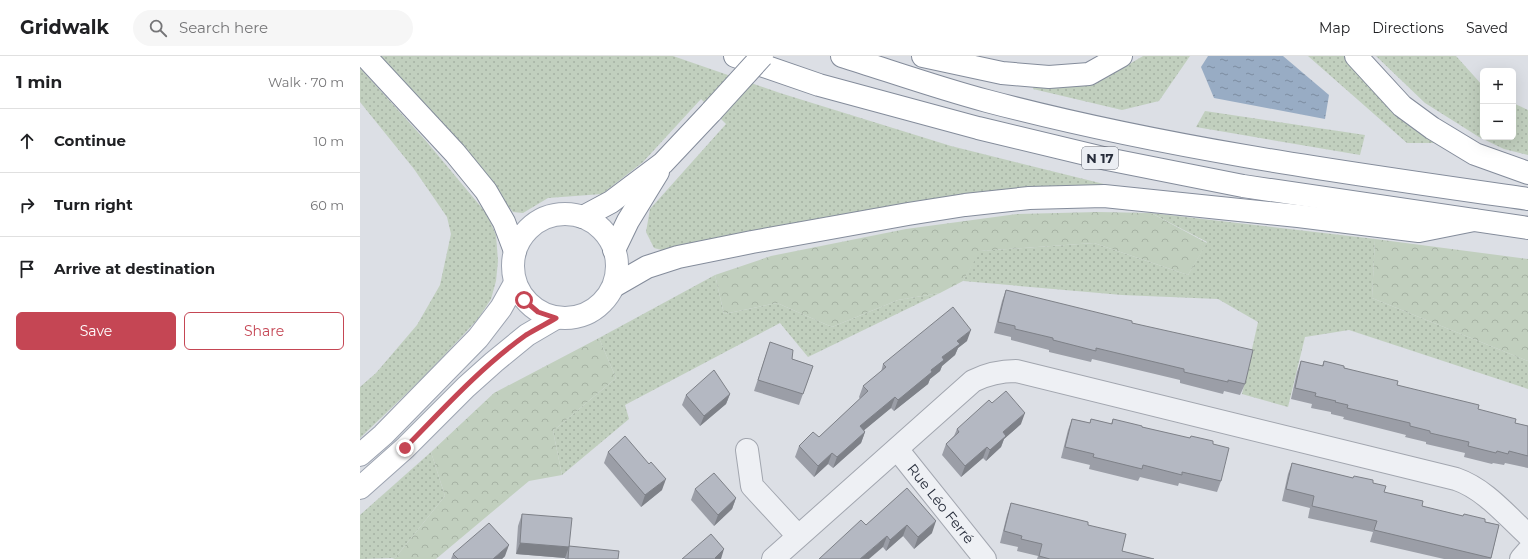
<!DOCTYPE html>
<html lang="en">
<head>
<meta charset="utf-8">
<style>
	:root { --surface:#fff; --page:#f6f6f6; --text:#202124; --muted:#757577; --line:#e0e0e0; --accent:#c54654 }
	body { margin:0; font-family:Montserrat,sans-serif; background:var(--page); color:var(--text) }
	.controls { position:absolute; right:12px; top:12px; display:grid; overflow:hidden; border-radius:6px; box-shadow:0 4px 16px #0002 }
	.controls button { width:36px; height:36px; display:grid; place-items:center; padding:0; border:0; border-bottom:1px solid var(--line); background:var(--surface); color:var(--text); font:20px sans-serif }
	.stop { position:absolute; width:12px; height:12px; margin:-9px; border:3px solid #c54654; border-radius:50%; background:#fff }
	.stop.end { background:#c54654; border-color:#fff; box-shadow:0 1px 4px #0008 }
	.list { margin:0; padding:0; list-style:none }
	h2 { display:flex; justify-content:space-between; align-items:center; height:52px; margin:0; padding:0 16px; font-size:17px }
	h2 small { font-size:13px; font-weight:400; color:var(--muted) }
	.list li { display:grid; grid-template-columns:26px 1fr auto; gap:12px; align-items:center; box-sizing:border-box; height:64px; padding:0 16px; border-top:1px solid var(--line) }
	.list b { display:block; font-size:15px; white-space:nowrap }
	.list em { font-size:13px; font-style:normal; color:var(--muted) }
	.actions { display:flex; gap:8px; padding:12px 16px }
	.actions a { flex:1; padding:9px 0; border:1px solid var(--accent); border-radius:6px; text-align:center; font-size:14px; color:var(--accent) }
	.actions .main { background:var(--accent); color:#fff }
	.icon { flex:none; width:22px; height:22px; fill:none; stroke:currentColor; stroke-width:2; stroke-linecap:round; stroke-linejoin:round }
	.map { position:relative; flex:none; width:1168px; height:503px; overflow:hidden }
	header { display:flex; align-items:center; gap:24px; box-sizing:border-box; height:56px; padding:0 20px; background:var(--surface); border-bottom:1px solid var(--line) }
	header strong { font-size:19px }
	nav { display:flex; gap:22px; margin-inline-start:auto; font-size:14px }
	.search { width:280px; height:36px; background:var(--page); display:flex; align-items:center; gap:10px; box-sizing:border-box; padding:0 14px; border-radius:22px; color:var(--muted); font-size:15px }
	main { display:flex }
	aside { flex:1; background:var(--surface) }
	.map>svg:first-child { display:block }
	.grass { fill:url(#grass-dots) }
	.forest { fill:url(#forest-crowns) }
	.water { fill:url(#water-ripples) }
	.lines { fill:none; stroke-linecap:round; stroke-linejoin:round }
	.minor-casing { stroke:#a2a6af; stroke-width:24 }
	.major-casing { stroke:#9ca3b0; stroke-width:24 }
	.highway-casing { stroke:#848c9b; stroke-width:24 }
	.minor { stroke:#eef0f4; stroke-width:22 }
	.major { stroke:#fff; stroke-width:22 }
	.highway { stroke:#fff; stroke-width:22 }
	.highway-bridge-casing { stroke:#848c9b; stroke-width:24; stroke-linecap:butt }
	.highway-bridge { stroke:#fff; stroke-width:22 }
	.wall { fill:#9b9ea7 }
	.shaded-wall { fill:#7e8188 }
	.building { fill:#b4b8c2; stroke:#7e8188 }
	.route { stroke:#c54654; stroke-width:5 }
	.labels { text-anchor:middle; stroke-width:3.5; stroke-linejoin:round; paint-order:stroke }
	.shield { fill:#ebeef3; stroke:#626772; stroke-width:1 }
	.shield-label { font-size:13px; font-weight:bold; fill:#272d3b }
	.street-label { font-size:14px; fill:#272d3b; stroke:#ebeef3 }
</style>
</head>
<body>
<header>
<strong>Gridwalk</strong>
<div class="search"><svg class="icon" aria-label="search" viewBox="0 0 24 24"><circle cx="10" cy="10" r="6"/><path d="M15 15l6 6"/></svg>Search here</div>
<nav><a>Map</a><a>Directions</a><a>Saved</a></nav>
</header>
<main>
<aside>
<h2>1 min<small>Walk · 70 m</small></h2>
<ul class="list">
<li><svg class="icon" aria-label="ahead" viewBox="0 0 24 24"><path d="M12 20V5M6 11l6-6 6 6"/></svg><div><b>Continue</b></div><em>10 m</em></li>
<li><svg class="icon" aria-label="right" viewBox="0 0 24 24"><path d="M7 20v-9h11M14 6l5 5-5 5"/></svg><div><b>Turn right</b></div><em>60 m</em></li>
<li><svg class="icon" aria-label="arrive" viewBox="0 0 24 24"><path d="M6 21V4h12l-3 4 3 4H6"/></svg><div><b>Arrive at destination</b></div></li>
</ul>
<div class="actions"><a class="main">Save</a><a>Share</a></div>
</aside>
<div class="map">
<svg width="1168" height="503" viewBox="0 0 1168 503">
	<defs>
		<pattern id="grass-dots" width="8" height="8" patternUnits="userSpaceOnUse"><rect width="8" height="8" fill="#c1cfbe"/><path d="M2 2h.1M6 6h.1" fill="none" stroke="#a6b2a4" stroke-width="1.8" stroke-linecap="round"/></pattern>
		<pattern id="forest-crowns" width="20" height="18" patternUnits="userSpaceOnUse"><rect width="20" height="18" fill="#c1cfbe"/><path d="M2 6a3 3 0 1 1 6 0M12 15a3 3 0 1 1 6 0" fill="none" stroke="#a6b2a4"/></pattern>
		<pattern id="water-ripples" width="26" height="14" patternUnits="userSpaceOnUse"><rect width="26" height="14" fill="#98acc4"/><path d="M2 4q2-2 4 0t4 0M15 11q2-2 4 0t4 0" fill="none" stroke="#7c8ca0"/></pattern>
	</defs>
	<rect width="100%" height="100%" fill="#dcdfe5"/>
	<g class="grass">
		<polygon points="18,0 313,0 420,37 591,90 760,132 306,195 294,192 286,176 290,153 366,68 341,43 283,106 242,138 188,142 163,157 153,156"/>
		<polygon points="783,0 830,0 799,45 762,54 673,33 675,27 712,31 746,22"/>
		<polygon points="948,0 985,0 1035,53 1081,87 1047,87"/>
		<polygon points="1016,0 1096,0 1123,30 1123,81 1153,81 1153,47 1168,54 1168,99 1144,93 1119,81 1065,47"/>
		<polygon points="0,12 66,85 127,158 136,179 138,205 136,225 131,243 118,263 65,320 0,382 0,331 16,317 57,269 80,229 91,178 87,161 54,113 0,46"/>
		<polygon points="845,55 1005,79 1000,99 836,71"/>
		<polygon points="791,157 1015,183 1012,242 1168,305 1168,333 989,274 945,281 928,351 882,338 898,266 858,243 762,239 603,225 619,195 734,187 828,219 847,186"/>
		<polygon points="355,219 364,258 417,247 472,271 538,244 580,237 448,301 420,267 265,349 269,363 202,419 193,375 256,322 239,282"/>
		<polygon points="71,396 85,440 35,502 0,503 0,459"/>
	</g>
	<g class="forest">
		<polygon points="738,156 791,157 847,187 828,219 734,187 620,195 603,225 580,237 538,244 472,271 417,247 364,258 355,219 411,200 546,173 657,158"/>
		<polygon points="1015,183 1168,203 1168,305 1012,242"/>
		<polygon points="239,282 256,322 193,375 202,419 169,425 76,503 32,503 35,502 85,440 71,396 134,337"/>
	</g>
	<polygon class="water" points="848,0 923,0 969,39 965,63 854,42 841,11"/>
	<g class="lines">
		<defs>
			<g id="minor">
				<path id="s1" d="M537,393L625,503"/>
				<polyline points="387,394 392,430 438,480"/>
				<path d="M413,503L613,325C627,318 639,315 656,315L1096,423C1125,433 1146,459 1168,479"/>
				<polyline points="1161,503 1168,495"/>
			</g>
			<g id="major">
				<circle cx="205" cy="210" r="52"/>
				<polyline points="0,399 23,379 118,282 141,252 155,227"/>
				<polyline points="0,432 45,392 106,331 134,306 167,279 196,262"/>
			</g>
			<g id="highway">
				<polyline points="5,0 95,97 126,135 144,166 155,195"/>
				<polyline points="375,0 459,29 618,72 747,103 883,130 1168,172"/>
				<path d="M482,0C530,15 578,32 627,45C804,92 986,117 1168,143"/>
				<polyline points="563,0 642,17 689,21 729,18 761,0"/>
				<polyline points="996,0 1042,50 1072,72 1115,98 1168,117"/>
				<polyline points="223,161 251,146 303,107 352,55"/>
				<polyline points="254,194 268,165 298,116"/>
				<polyline points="254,230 287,211 318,201 392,186 548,158 605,149 669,142 744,140 938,160 1059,175 1114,164"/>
			</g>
		</defs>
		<use href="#minor" class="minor-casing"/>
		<use href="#major" class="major-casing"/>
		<use href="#highway" class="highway-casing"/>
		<use href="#minor" class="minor"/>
		<use href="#major" class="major"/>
		<use href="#highway" class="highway"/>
		<defs>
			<polyline id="highway-bridge" points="352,55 402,0"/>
		</defs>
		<use href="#highway-bridge" class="highway-bridge-casing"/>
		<use href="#highway-bridge" class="highway-bridge"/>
	</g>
	<g class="wall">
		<polygon points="646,234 772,267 885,328 880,339 864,335 863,338 820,327 820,324 732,303 731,306 689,296 689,294 651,284 651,281 634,277 642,245"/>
		<polygon points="607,285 598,292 595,299 582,310 580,315 570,323 568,328 534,355 531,352 504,374 505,376 501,387 473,412 468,408 454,421 435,401 439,390 459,381 500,343 499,341 503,330 521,316 523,308"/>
		<polygon points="410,286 432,303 453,310 439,349 394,335"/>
		<polygon points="941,305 962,310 964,305 1037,329 1118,353 1155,367 1168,370 1168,412 1145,407 1144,409 1133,407 1132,408 1104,401 1105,397 1066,388 1066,386 1045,381 1046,379 983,363 984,361 971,358 971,356 951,352 952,348 931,343 937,316"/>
		<polygon points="370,338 366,348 340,370 322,349 326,339"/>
		<polygon points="632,347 661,368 644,383 641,391 626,405 623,402 601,421 582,399 586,388 594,380 597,373"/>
		<polygon points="712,363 730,367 731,363 751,368 753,363 782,371 853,388 861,425 857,436 819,427 818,430 780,421 778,425 729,413 730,409 701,402 708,374"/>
		<polygon points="248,396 289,408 302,434 281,451 244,407"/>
		<polygon points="932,407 1013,427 1024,436 1062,450 1139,469 1131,503 1084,503 1010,486 1013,476 948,462 950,452 922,445 928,418"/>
		<polygon points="547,432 572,477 554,493 543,480 526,495 506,469"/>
		<polygon points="335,433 376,442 372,453 354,470 331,444"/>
		<polygon points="651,447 728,469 762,495 794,503 677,503 678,500 657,495 658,491 640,487 647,459"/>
		<polygon points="162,458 209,490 258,503 205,503 205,502 156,498 158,470"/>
		<polygon points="93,498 145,500 142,503 91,503"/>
	</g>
	<g class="shaded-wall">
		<polygon points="611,274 607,285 598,292 595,299 582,310 580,315 570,323 568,328 534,355 538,344 571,314 597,285"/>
		<polygon points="370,338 366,348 340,370 344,360"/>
		<polygon points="535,341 531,352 496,381 500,370"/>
		<polygon points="665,357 661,368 644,383 641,391 626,405 630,394 643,376"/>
		<polygon points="505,376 501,387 473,412 477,401"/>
		<polygon points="627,391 623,402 601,421 605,410"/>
		<polygon points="472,397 468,408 454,421 458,410"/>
		<polygon points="306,423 302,434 281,451 285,439"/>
		<polygon points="376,442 372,453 354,470 358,459"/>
		<polygon points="576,465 572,477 554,493 558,481"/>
		<polygon points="547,469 543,480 526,495 530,484"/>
		<polygon points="527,480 523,491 509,503 500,503"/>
		<polygon points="160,487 209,491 205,502 156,498"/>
		<polygon points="149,489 145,500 142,503 133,503"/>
		<polygon points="364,493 361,503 355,503 355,502"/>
	</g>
	<g class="building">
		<polygon points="646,234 772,265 772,267 893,294 885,328 868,324 868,326 824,316 824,313 736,292 736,295 693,284 693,282 655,273 655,270 638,266"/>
		<polygon points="593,251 611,274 597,285 600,288 582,301 584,304 571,314 572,316 538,344 535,341 500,370 505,376 477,401 472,397 458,410 439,390 453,376 459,381 508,335 503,330 526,311 523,308"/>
		<polygon points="410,286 433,294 432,303 453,310 443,338 398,324"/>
		<polygon points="941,305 963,310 964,305 984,310 984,312 1038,325 1037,329 1119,349 1118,353 1156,363 1155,367 1168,370 1168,400 1149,395 1148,398 1137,395 1136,397 1108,390 1109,386 1070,377 1070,375 1050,370 1050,367 987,352 988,349 975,346 976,345 955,340 956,337 935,332"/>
		<polygon points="354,314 370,338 344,360 326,339"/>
		<polygon points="646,335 665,357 643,376 646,380 630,394 627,391 605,410 586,388 599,376 597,373 629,344 632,347"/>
		<polygon points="712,363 730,367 731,363 752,368 753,363 782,370 782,371 830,382 831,380 853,385 853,388 869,392 861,425 822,416 822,419 783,409 782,413 733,401 734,398 705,391"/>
		<polygon points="265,380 289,408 291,406 306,423 285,439 248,396"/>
		<polygon points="932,407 993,422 994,420 1013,424 1013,427 1026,430 1024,436 1063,445 1062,450 1103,460 1104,458 1125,463 1125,466 1139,469 1131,502 1014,474 1017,465 952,450 954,440 926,433"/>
		<polygon points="354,417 376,442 358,459 335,433"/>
		<polygon points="547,432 576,465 558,481 547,469 530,484 527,480 500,503 459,503 501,464 506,469"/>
		<polygon points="651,447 728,466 728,469 766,478 762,495 794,503 690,503 679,500 682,488 661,483 662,480 644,475"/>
		<polygon points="162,458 212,462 209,491 160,487"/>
		<polygon points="129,467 149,489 133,503 98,503 93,498"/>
		<polygon points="351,478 364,493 355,502 356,503 322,503"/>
		<polygon points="209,490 259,495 258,503 208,503"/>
	</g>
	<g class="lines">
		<path class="route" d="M45,392C83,353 121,311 166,279C176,273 186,268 196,262L178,256L164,244"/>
	</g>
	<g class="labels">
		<rect class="shield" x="722" y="91" width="36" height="22" rx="3"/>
		<g class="shield-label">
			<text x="740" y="107">N 17</text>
		</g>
		<g class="street-label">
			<text dy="5" stroke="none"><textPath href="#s1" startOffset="70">Rue Léo Ferré</textPath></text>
		</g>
	</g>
</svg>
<div class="controls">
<button>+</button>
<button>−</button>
</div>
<div class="stop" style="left:164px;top:244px"></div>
<div class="stop end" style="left:45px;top:392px"></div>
</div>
</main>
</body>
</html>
